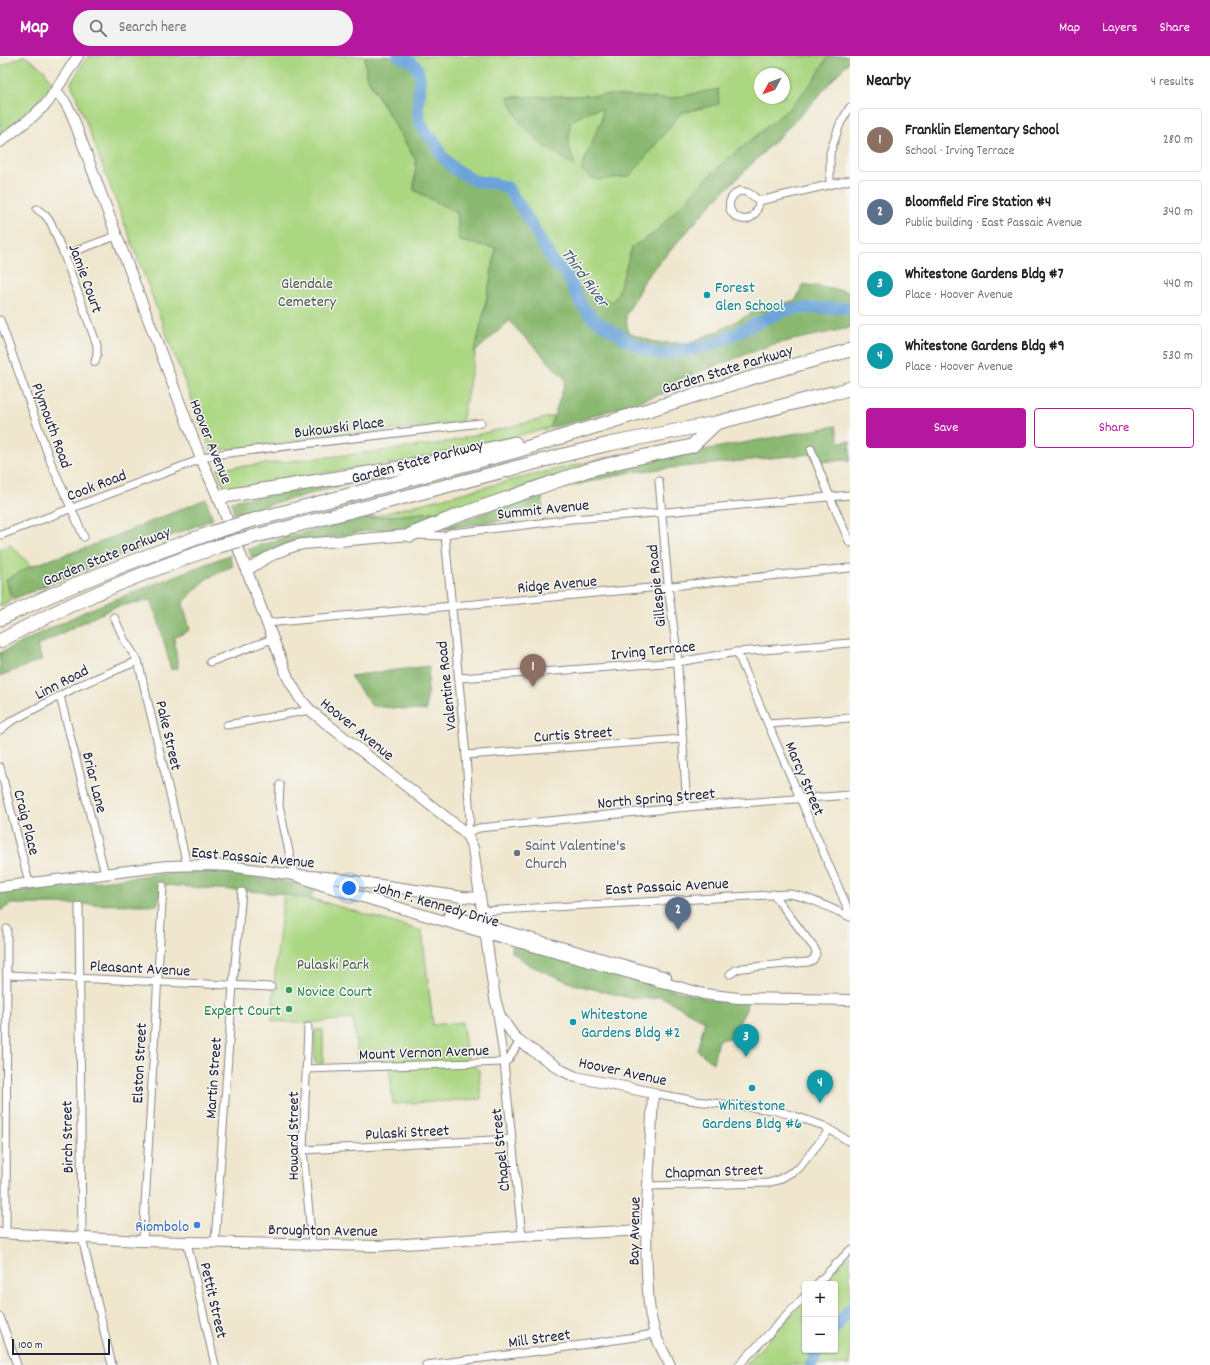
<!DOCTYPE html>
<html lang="en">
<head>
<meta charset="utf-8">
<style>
	:root { --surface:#fff; --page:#f2f2f2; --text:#202124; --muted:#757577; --line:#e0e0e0; --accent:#b5179e }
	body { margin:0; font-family:Dekko,sans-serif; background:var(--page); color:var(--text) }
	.controls { position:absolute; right:12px; bottom:12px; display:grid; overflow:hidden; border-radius:4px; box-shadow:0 1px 3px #0004 }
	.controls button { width:36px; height:36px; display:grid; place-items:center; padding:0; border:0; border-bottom:1px solid var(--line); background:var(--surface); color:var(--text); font:20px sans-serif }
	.compass { position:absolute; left:754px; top:12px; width:36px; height:36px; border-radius:50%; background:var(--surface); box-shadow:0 1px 3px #0004; rotate:229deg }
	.scale { position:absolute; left:12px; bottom:10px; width:98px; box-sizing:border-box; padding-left:4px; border:2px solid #22223b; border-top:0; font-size:11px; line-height:14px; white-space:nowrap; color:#22223b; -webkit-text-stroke:3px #f6f6f2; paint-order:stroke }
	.you { position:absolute; left:349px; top:832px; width:14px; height:14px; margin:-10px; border:3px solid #fff; border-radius:50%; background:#1a73e8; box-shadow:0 0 0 6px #1a73e833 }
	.badge { display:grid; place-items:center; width:26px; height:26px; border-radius:50%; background:var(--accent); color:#fff; font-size:13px; font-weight:700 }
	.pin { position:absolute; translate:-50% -33px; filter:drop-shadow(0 1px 2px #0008) }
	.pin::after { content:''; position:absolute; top:21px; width:14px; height:12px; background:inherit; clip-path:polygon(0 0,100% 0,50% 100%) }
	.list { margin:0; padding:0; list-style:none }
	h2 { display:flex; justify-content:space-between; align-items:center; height:52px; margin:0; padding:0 16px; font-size:17px }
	h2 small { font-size:13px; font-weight:400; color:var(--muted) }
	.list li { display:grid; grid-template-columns:26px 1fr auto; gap:12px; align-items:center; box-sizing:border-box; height:64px; margin:0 8px 8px; padding:0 8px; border:1px solid var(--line); border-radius:4px }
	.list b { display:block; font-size:15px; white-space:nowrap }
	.list p { margin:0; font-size:13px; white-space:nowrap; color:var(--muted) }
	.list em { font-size:13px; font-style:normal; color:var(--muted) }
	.actions { display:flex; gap:8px; padding:12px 16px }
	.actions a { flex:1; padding:9px 0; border:1px solid var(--accent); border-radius:4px; text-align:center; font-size:14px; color:var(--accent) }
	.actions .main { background:var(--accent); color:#fff }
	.icon { flex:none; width:22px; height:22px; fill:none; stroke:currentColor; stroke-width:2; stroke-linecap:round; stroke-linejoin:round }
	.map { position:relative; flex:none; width:850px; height:1309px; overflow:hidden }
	header { display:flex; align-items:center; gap:24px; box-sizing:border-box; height:56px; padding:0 20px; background:var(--accent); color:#fff }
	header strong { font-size:19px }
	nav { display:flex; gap:22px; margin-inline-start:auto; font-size:14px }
	.search { width:280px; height:36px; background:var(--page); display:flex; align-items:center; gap:10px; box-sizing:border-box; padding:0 14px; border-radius:22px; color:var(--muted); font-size:15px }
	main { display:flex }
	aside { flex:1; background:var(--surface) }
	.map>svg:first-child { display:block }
	.green { fill:#acd782; stroke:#677c5e; fill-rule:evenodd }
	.forest { fill:#89b870; stroke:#566d56 }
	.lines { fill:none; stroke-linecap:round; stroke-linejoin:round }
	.river { stroke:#6ca4da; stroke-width:12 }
	.street-casing { stroke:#888484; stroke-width:9 }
	.secondary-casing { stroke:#888484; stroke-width:12 }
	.highway-casing { stroke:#888484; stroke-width:15 }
	.street { stroke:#fff; stroke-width:7 }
	.secondary { stroke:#fff; stroke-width:10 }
	.highway { stroke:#fff; stroke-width:13 }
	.highway-bridge-casing { stroke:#888484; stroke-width:15; stroke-linecap:butt }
	.highway-bridge { stroke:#fff; stroke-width:13 }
	.culture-dot { fill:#0f9aa8; stroke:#f6f6f2; stroke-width:1.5 }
	.worship-dot { fill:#6b7280; stroke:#f6f6f2; stroke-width:1.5 }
	.leisure-dot { fill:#2e9e5b; stroke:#f6f6f2; stroke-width:1.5 }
	.shop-dot { fill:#3f7fe0; stroke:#f6f6f2; stroke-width:1.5 }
	.labels { text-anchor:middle; stroke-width:3; stroke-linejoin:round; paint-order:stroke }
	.street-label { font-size:16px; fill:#22223b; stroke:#f6f6f2 }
	.park-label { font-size:16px; fill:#4b5850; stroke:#f6f6f2 }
	.culture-label { font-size:16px; fill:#0d838f; stroke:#f6f6f2; text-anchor:start }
	.worship-label { font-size:16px; fill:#5b616d; stroke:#f6f6f2; text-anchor:start }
	.leisure-label { font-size:16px; fill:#27864d; stroke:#f6f6f2; text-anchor:start }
	.shop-label { font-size:16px; fill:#366cbe; stroke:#f6f6f2; text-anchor:end }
	.water-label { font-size:17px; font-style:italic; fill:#40567b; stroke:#f6f6f2 }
</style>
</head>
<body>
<header>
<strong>Map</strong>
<div class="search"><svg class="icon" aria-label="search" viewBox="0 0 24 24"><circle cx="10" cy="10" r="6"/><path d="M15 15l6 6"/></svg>Search here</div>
<nav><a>Map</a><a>Layers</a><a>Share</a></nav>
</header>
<main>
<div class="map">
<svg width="850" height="1309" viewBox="0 0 850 1309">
	<rect width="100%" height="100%" fill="#f6f6f2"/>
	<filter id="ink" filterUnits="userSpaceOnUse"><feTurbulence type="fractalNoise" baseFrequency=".025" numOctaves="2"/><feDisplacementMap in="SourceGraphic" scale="8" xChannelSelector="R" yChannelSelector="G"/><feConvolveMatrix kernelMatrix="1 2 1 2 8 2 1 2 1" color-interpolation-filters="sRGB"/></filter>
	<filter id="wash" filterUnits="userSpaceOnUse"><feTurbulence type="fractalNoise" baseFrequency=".012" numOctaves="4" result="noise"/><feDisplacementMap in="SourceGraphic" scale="16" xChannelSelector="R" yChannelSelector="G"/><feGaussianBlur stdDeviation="0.9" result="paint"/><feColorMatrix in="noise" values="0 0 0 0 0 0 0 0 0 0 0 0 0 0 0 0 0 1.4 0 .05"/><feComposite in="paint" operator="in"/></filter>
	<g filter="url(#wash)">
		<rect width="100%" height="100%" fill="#efe6cd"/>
		<g class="green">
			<polygon points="23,0 25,0 44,14 52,27 37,47 25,59 0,78 0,11"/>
			<path d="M88,0H365L366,20L416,105L414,134L457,157L459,185L496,192C486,250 472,308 462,366L211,395L71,27Z"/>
			<path d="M398,0H850V4L806,54L713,146L645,223L620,270L572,231L565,216L554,208L512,137L491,127L475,125L453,112L441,99L436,88L423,72L419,63L418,51L420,22ZM760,18H784V42H760Z"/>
			<polygon points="554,360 550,372 397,407 323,417 225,434 217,413 374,396 443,387"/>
			<polygon points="624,398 453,454 363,463 532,419"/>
			<polygon points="11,489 31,510 6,524 11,544 0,550 0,493"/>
			<polygon points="284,838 330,848 422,875 433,969 462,966 468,1005 479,1014 481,1043 393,1048 389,1007 358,1007 353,963 326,965 311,967 272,965 275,916"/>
			<rect x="315" y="974" width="8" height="33"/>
			<polygon points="850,1198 850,1309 745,1309 805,1245 805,1294 835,1294 835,1228 822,1228"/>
		</g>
		<g class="forest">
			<polygon points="365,0 398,0 407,3 417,11 420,22 418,51 419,63 423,72 436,88 441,99 453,112 475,125 491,127 507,131 526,159 554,208 565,216 572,231 588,233 611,246 617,240 632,191 653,178 718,111 791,51 816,21 828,0 850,0 850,4 806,54 713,146 645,223 625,261 626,260 628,277 657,287 688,287 714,277 754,256 796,244 803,228 850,236 850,272 774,288 677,324 671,335 580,364 550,372 566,324 509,265 474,297 486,248 496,192 459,185 457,157 414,134 416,105 366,19"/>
			<polygon points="718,33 719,48 681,57 630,120 599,124 591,122 581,113 602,62 602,53 592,54 570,66 569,90 575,110 542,89 519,65 508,41 614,39 667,43"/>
			<polygon points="836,370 839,386 850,385 850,404 814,406 811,398 631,416 542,437 543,459 441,473 594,415 654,403"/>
			<polygon points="378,420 234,458 231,445"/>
			<polygon points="206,443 213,463 13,543 6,524 31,510 88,491"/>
			<polygon points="453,454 415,471 366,475 328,482 293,485 253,504 248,493 293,479 363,463"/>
			<polygon points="229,499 233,510 206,523 183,547 190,574 174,582 178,612 171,614 159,566 150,544 115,551 64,576 37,590 42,604 0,620 0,597 88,554"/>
			<polygon points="429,610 426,655 372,650 350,620"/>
			<polygon points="183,815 228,817 289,826 317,833 309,842 330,848 284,838 164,829 157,849 11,848 0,855 0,837"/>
			<polygon points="513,888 673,934 718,945 747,946 746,954 731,982 718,984 713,1007 697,994 705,965 660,940 651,943 626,941 573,928 529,909 511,895"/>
		</g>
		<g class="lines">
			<g class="river">
				<polyline points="398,0 407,3 417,11 420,22 418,51 419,63 423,72 436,88 441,99 453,112 475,125 491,127 507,131 526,159 554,208 565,216 581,248 592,262 632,287 648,295 664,298 693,293 716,287 759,266 786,254 804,252 850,252"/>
				<polyline points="835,1272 850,1253"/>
				<polyline points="811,1309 818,1294"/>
			</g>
		</g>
	</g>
	<g filter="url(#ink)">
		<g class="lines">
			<defs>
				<g id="street">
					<polyline points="830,128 830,97 840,68 850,51"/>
					<path d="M739,135C748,135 752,139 759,145C755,183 710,153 739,135Z"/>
					<polyline points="759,145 850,124"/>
					<polyline points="37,153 45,159 51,167 64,199 97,289 97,299 95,306"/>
					<polyline points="64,199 116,180"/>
					<polyline points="0,264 51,407 84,481"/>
					<polyline points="811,393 830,441 850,487"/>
					<polyline points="659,425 669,538 677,596 687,751"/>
					<polyline points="1,479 212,399 481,367"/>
					<polyline points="417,479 445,480 451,477 517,470 571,463 655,457 850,439"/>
					<polyline points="445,480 466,699 470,764 466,777"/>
					<polyline points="114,561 125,585 138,605 187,809"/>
					<polyline points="266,567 661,531 850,512"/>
					<polyline points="737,596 850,858"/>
					<polyline points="210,606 272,583"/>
					<polyline points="459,622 678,606 737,596 850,587"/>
					<polyline points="60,640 105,818"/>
					<polyline points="768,668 850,662"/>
					<polyline points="227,669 310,654"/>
					<polyline points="0,674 10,666 80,629 138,605"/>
					<polyline points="466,699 682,683"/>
					<polyline points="0,711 29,827"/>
					<polyline points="280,729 279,749 294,819"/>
					<polyline points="466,777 479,772 687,751 850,739"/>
					<polyline points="79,850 82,1182 112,1309"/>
					<path d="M482,855L789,838C810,841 830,852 850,861"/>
					<polyline points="730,918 736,914 742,912 808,906 813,904 816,898 815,893 773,838"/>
					<polyline points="7,919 271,931"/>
					<polyline points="497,958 504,1006 522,1180"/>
					<polyline points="308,971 303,1094 312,1188"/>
					<polyline points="306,1013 504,1006 508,1004 520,985"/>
					<polyline points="653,1037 696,1045 773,1054 795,1060 824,1070 850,1086"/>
					<polyline points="303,1094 512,1083"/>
					<polyline points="648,1130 768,1127 778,1124 799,1112 830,1073"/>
					<polyline points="6,1177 7,873"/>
					<polyline points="143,1185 163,830"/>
					<polyline points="187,1186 215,1309"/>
					<polyline points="215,1187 233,929 242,836"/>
					<polyline points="817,1228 850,1194"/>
					<polyline points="0,1261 17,1309"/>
					<polyline points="426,1309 547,1294 655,1278"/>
					<polyline points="739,1309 805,1240"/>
				</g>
				<g id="secondary">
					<path d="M56,35L65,46L72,59L113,170L201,403L222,450L288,622L299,641L310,654L322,664L466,777L473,792L495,943L500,960L514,980L526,990L563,1015L576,1021L653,1037C651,1097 644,1156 647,1216C648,1234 648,1253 653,1270C656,1284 664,1297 670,1309"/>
					<polyline points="0,86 32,61 48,46 78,0"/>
					<path d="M246,515C264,503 282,492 303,488L410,479"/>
					<polyline points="294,819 325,830 475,874 704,938 738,942 850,944"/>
					<polyline points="0,831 167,810 209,809 229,810 294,819 326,821 463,841 480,842"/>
					<polyline points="449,859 666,921"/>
					<polyline points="0,1177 140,1185 377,1190 522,1180 646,1174"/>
				</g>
				<g id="highway">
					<polyline points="838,336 850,332"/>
					<polyline points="219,441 425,408 515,387"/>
					<polyline points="246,466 513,396 767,317 850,294"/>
					<polyline points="410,479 454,461 585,415 622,405 692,390 716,367"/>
					<polyline points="252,481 564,399 609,388 716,367 832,337"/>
					<path d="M0,563C69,529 141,501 214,476"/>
					<path d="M0,585C70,546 143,516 219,490"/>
				</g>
			</defs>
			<use href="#street" class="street-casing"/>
			<use href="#secondary" class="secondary-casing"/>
			<use href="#highway" class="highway-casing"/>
			<use href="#street" class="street"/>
			<use href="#secondary" class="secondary"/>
			<use href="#highway" class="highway"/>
			<defs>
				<g id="highway-bridge">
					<polyline points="214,476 246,466"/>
					<polyline points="219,490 252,481"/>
				</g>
			</defs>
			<use href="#highway-bridge" class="highway-bridge-casing"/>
			<use href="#highway-bridge" class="highway-bridge"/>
		</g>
	</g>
	<g class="culture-dot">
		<circle cx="707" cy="239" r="4"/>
		<circle cx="573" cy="966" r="4"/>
		<circle cx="752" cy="1032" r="4"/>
	</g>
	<circle class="worship-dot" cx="517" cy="797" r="4"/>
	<g class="leisure-dot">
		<circle cx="289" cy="934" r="4"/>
		<circle cx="289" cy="953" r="4"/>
	</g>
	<circle class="shop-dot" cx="197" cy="1169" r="4"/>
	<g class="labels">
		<g class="street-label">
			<text transform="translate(87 222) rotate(70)" y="6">Jamie Court</text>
			<text transform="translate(727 312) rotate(-17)" y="6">Garden State Parkway</text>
			<text transform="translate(53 369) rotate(70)" y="6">Plymouth Road</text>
			<text transform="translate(339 370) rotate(-7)" y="6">Bukowski Place</text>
			<text transform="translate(212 385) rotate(68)" y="6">Hoover Avenue</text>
			<text transform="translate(417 404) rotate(-15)" y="6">Garden State Parkway</text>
			<text transform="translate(96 428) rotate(-21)" y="6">Cook Road</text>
			<text transform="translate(543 452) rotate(-6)" y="6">Summit Avenue</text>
			<text transform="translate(106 499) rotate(-22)" y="6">Garden State Parkway</text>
			<text transform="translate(557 527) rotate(-5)" y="6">Ridge Avenue</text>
			<text transform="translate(655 530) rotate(-96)" y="6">Gillespie Road</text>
			<text transform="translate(653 593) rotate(-6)" y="6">Irving Terrace</text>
			<text transform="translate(61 625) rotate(-27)" y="6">Linn Road</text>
			<text transform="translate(445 630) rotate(-96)" y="6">Valentine Road</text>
			<text transform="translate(358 672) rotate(39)" y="6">Hoover Avenue</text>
			<text transform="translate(573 677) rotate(-4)" y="6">Curtis Street</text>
			<text transform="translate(170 679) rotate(77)" y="6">Pake Street</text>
			<text transform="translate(806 722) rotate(67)" y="6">Marcy Street</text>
			<text transform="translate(96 726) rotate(76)" y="6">Briar Lane</text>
			<text transform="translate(656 741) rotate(-5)" y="6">North Spring Street</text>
			<text transform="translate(28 766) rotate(76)" y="6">Craig Place</text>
			<text transform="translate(253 800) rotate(5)" y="6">East Passaic Avenue</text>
			<text transform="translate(667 829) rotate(-3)" y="6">East Passaic Avenue</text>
			<text transform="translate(437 847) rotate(16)" y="6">John F. Kennedy Drive</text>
			<text transform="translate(140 911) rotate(3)" y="6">Pleasant Avenue</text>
			<text transform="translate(424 995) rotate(-2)" y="6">Mount Vernon Avenue</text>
			<text transform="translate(138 1007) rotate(-87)" y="6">Elston Street</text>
			<text transform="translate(623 1014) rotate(12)" y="6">Hoover Avenue</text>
			<text transform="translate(212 1022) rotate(-86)" y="6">Martin Street</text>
			<text transform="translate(407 1075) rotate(-3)" y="6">Pulaski Street</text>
			<text transform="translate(292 1080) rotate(-90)" y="6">Howard Street</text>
			<text transform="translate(66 1081) rotate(-91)" y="6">Birch Street</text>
			<text transform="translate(499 1094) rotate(-96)" y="6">Chapel Street</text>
			<text transform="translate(714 1114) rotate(-2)" y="6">Chapman Street</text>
			<text transform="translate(323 1173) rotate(1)" y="6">Broughton Avenue</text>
			<text transform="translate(633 1175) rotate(-89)" y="6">Bay Avenue</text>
			<text transform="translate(215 1244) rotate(77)" y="6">Pettit Street</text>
			<text transform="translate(539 1281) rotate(-8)" y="6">Mill Street</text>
		</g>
		<g class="park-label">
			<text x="307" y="232">Glendale<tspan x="307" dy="18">Cemetery</tspan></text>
			<text x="333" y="913">Pulaski Park</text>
		</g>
		<g class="culture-label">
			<text x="715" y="236">Forest<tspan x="715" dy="18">Glen School</tspan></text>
			<text x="581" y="963">Whitestone<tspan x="581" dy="18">Gardens Bldg #2</tspan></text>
			<text x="752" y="1054" text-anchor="middle">Whitestone<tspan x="752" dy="18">Gardens Bldg #6</tspan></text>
		</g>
		<g class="worship-label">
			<text x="525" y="794">Saint Valentine's<tspan x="525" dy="18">Church</tspan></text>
		</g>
		<g class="leisure-label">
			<text x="297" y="940">Novice Court</text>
			<text x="281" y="959" text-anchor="end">Expert Court</text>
		</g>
		<g class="shop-label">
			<text x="189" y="1175">Riombolo</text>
		</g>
		<g class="water-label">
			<text transform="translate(586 221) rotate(54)" y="6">Third River</text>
		</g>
	</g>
</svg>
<div class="controls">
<button>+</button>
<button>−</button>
</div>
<svg class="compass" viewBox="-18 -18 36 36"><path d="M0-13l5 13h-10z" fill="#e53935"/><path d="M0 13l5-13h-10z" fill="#757577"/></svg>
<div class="scale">100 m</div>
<div class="you"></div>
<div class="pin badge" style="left:533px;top:631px;background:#8d6e63">1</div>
<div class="pin badge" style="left:678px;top:874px;background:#5c6f8a">2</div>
<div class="pin badge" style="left:746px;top:1001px;background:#0f9aa8">3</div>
<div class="pin badge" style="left:820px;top:1047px;background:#0f9aa8">4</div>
</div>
<aside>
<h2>Nearby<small>4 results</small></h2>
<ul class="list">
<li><span class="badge" style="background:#8d6e63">1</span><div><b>Franklin Elementary School</b><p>School · Irving Terrace</p></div><em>280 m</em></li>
<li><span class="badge" style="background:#5c6f8a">2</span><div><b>Bloomfield Fire Station #4</b><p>Public building · East Passaic Avenue</p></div><em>340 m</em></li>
<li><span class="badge" style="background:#0f9aa8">3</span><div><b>Whitestone Gardens Bldg #7</b><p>Place · Hoover Avenue</p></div><em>440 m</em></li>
<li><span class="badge" style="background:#0f9aa8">4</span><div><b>Whitestone Gardens Bldg #9</b><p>Place · Hoover Avenue</p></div><em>530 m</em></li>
</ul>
<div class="actions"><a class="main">Save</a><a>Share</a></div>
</aside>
</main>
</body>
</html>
